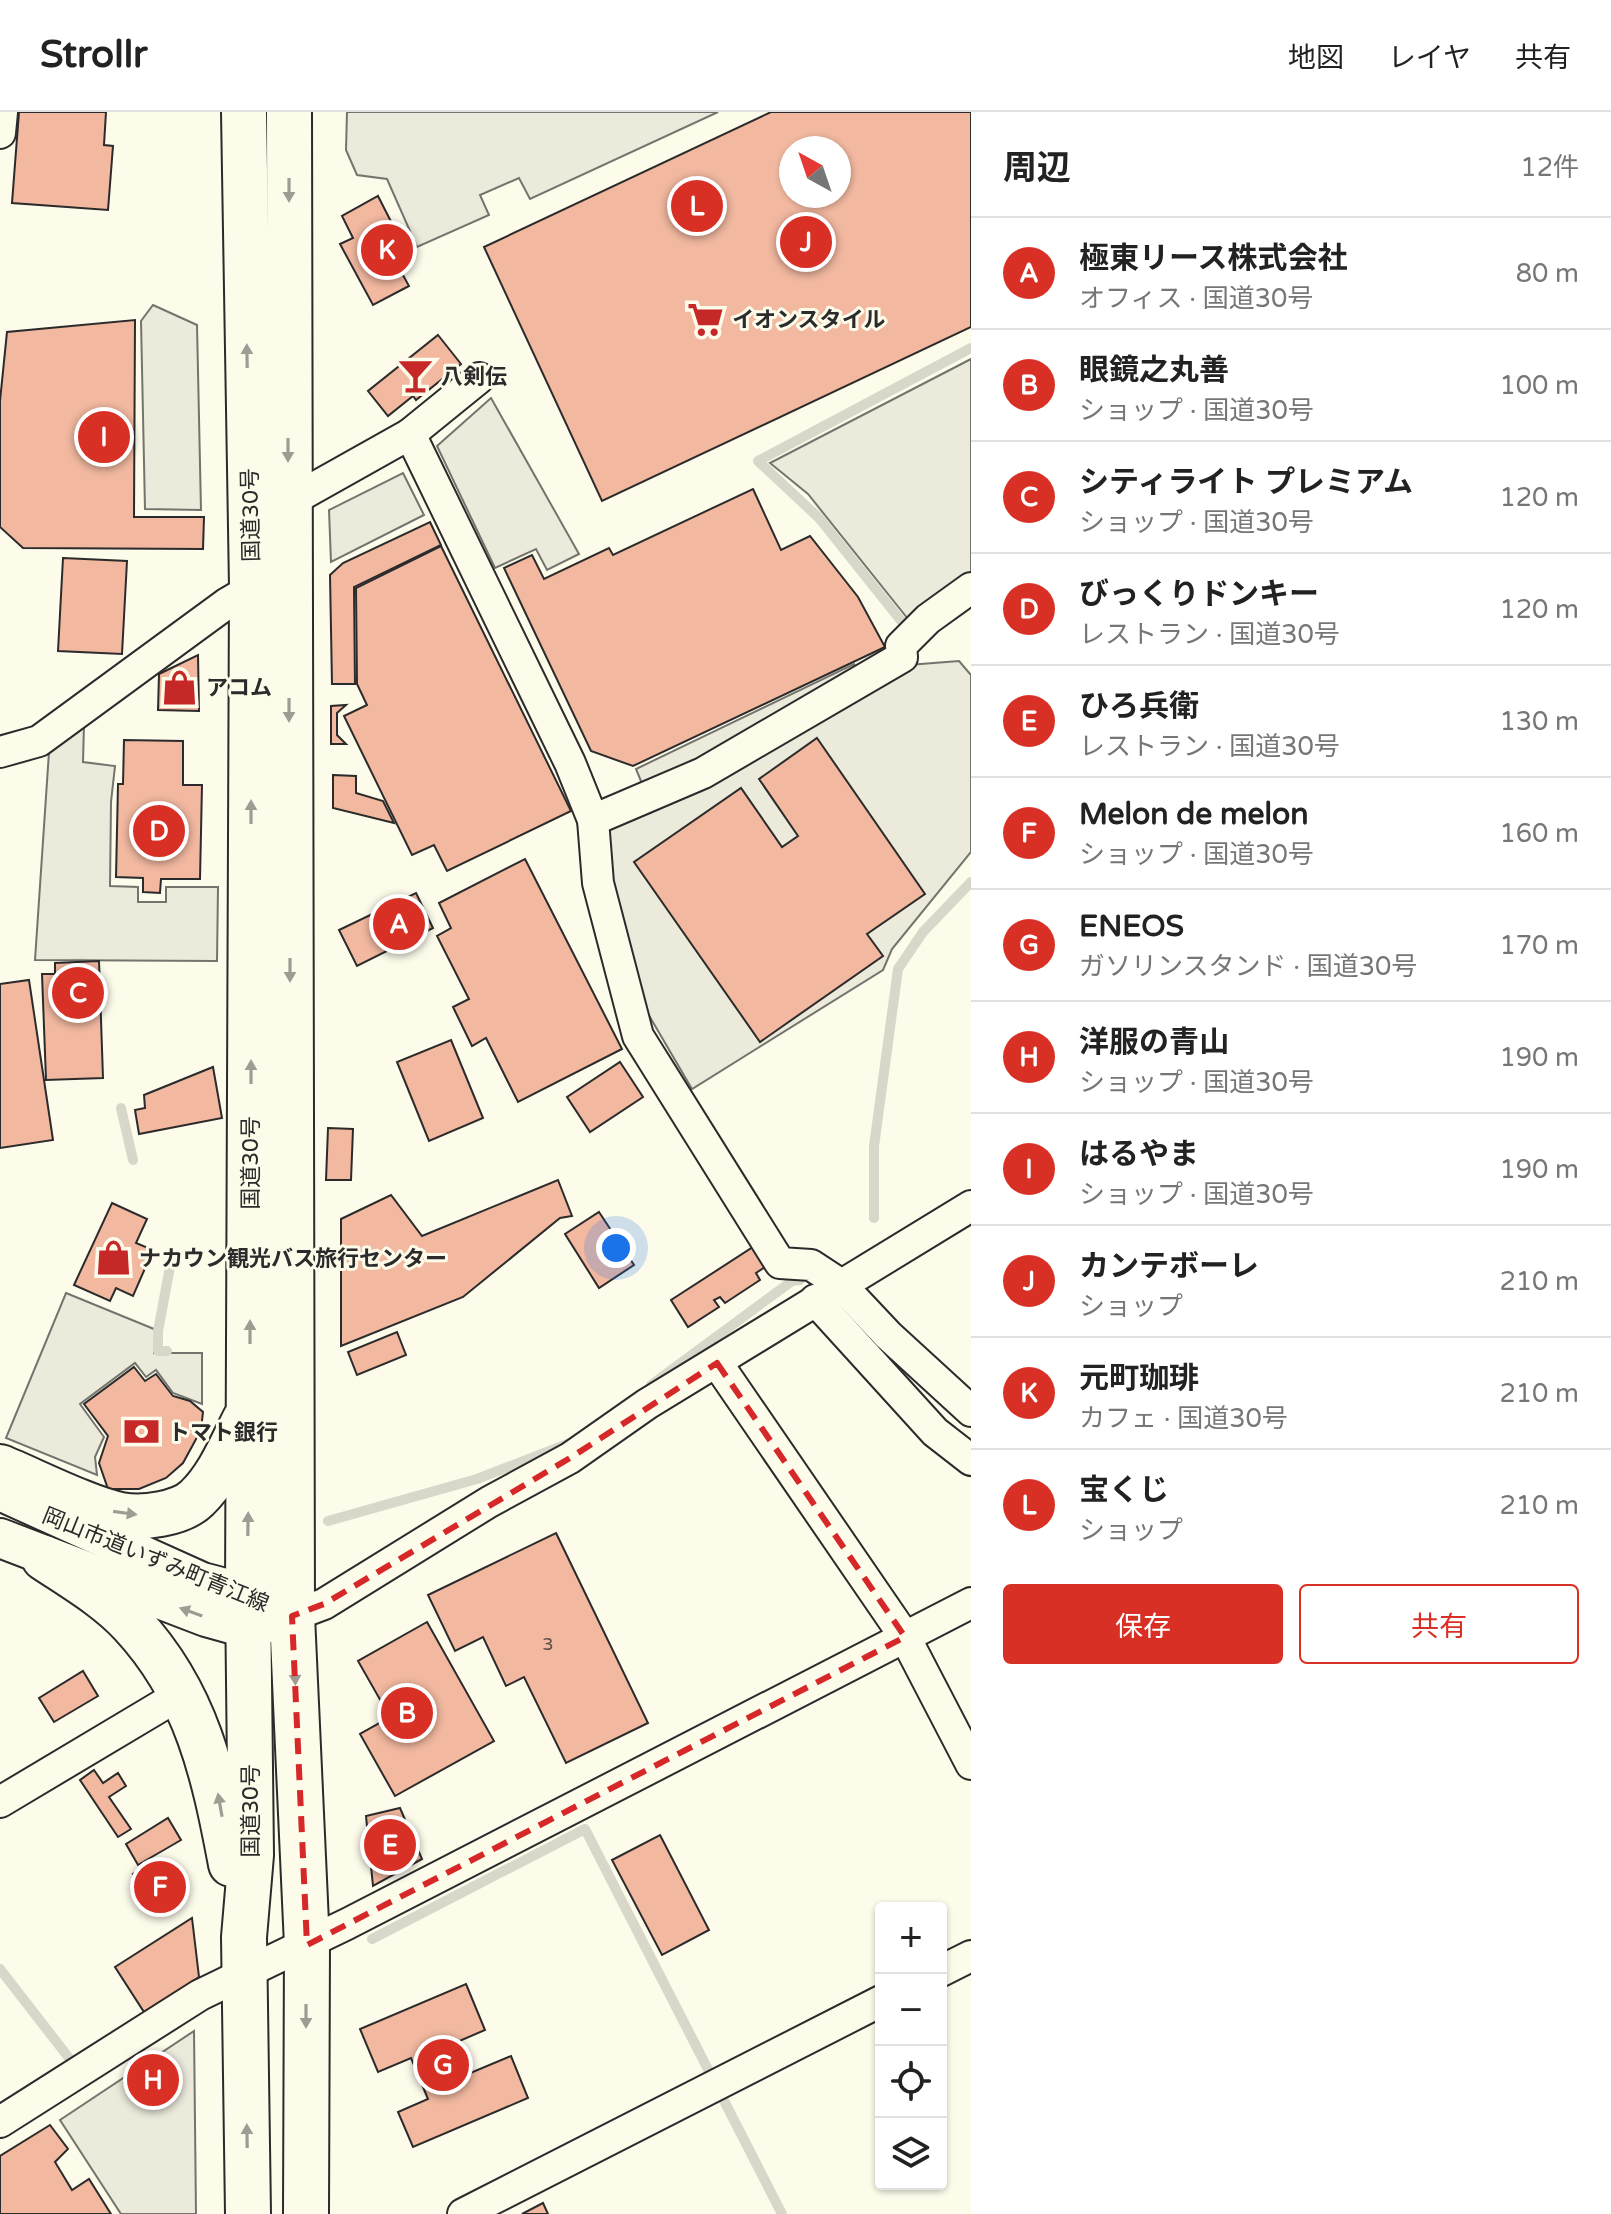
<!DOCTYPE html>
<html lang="ja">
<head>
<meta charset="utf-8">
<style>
	:root { --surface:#fff; --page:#f6f6f6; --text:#222; --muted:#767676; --line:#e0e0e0; --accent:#d93025 }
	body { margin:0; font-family:"Varela Round","Noto Sans JP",sans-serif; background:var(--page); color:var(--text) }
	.controls { position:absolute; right:24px; bottom:24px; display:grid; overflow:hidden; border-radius:8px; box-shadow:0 2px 6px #0004 }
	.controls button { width:72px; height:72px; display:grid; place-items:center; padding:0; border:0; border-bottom:2px solid var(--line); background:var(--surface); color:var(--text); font:40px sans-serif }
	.compass { position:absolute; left:779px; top:24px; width:72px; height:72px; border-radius:50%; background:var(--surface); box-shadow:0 2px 6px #0004; rotate:320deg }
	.you { position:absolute; left:616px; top:1136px; width:28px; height:28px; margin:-20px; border:6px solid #fff; border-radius:50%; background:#1a73e8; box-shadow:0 0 0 12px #1a73e833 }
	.badge { display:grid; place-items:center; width:52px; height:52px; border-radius:50%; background:var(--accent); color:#fff; font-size:26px; font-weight:700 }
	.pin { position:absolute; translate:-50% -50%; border:4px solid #fff; box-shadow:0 2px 8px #0006 }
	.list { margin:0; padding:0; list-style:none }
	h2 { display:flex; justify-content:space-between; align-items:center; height:104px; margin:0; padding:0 32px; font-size:34px }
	h2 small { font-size:26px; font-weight:400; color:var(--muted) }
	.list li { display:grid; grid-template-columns:52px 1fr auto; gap:24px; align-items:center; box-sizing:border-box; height:112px; padding:0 32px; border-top:2px solid var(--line) }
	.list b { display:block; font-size:30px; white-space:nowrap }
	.list p { margin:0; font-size:26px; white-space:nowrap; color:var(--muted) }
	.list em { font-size:26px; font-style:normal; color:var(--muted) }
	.actions { display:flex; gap:16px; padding:24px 32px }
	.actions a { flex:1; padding:18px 0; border:2px solid var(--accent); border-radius:8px; text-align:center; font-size:28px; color:var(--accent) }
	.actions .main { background:var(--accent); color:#fff }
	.icon { flex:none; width:44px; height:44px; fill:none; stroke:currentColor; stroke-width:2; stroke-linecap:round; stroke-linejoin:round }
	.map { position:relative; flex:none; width:971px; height:2102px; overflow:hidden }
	header { display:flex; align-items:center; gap:48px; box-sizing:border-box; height:112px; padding:0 40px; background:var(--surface); border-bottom:2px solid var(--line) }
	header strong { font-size:38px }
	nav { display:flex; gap:44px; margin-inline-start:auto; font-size:28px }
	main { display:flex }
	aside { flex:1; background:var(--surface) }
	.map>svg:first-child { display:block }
	.parking { fill:#eceadb; stroke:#74746e; stroke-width:2 }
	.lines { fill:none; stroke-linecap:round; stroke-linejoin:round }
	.stream { stroke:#d8d7c9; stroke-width:10 }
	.building { fill:#f2b8a0; stroke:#2b2b2b; stroke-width:2; fill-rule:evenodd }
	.minor-casing { stroke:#2b2b2b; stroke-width:34 }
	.tertiary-casing { stroke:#2b2b2b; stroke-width:42 }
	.trunk-casing { stroke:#2b2b2b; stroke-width:48 }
	.minor { stroke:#fdfbea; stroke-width:30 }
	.tertiary { stroke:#fdfbea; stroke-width:38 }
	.trunk { stroke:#fdfbea; stroke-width:44 }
	.oneway { fill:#9e9d94 }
	.marked { fill:none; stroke:#d62828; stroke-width:6; stroke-dasharray:16 10; stroke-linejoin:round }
	.labels { text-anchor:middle; stroke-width:6; stroke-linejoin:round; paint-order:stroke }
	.number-label { font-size:18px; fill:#5d4e48 }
	.poi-label { font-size:22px; font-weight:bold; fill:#2b2b2b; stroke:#fdfbea; text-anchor:start }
	.street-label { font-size:22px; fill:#2b2b2b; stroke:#fdfbea }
</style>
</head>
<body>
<header>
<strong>Strollr</strong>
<nav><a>地図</a><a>レイヤ</a><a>共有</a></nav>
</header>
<main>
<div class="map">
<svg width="971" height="2102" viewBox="0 0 971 2102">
	<rect width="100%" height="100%" fill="#fdfbea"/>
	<g class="parking">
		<polygon points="347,0 718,0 530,87 519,66 480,83 489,103 417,135 387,67 357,63 346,38"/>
		<polygon points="153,193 197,213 201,398 145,397 141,209"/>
		<polygon points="971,247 971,461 908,507 808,382 770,351"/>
		<polygon points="491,286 579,442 547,458 536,437 495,456 437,334"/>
		<polygon points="403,361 424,403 331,450 329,398"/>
		<polygon points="959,549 971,563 971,740 892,837 883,858 692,977 647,900 604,734 611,714 908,553"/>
		<polygon points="854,552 858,562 645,679 636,657"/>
		<polygon points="84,613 83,650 115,654 111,690 110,774 138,775 138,790 166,790 166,775 218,775 217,849 35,848 49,640"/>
		<polygon points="66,1181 154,1217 154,1241 202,1241 202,1292 173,1281 156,1258 146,1265 135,1251 80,1292 104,1325 95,1345 97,1363 6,1326"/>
		<polygon points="194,1919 196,2102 121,2102 60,2008"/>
	</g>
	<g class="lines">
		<g class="stream">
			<polyline points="906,515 819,406 758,349 971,236"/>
			<polyline points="121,996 133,1048"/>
			<polyline points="874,1106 874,1034 898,857 923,820 971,770"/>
			<polyline points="167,1239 158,1239 158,1219 170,1155"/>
			<polyline points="651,1273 792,1169 800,1168"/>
			<polyline points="328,1409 477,1367 570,1331"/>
			<polyline points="372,1827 585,1717 782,2102"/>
			<polyline points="0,1857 69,1946"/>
		</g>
	</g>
	<g class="building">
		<polygon points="19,0 106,0 104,33 113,34 108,98 12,91"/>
		<path d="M771,0H971V215L602,389L484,135ZM791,36H839V84H791Z"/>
		<polygon points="378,84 406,139 393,145 409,174 373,193 340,132 353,126 342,104"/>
		<polygon points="135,208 134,405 204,405 203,437 23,436 0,415 0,289 7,220"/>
		<polygon points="438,223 461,252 416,288 413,284 388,304 368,279"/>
		<polygon points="753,377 781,438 810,424 858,485 885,535 633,654 591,639 504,456 532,443 544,467 609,436 613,443"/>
		<polygon points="430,410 441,433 354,475 355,572 332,572 330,463 343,451"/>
		<polygon points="441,434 571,699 447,759 434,733 412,743 344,604 367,593 357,572 356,476"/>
		<polygon points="63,446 127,449 122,542 58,539"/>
		<polygon points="198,543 199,599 158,598 159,562"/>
		<polygon points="346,593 337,601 337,623 346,632 331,632 331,594"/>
		<polygon points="817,626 925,782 867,822 883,844 760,930 634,750 741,676 782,735 798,724 759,667"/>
		<polygon points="124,628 183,629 183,673 202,673 200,767 161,767 160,781 143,780 143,766 116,765 118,672 123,672"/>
		<polygon points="333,663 356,664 356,681 383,689 394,711 333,696"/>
		<polygon points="525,747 622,937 518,990 486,926 472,934 453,895 469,887 437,824 451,816 439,791"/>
		<polygon points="416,781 433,816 357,854 339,818"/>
		<polygon points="99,849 103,966 46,968 42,862 55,862 55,851"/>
		<polygon points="29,868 53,1028 0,1036 0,872"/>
		<polygon points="451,928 483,1006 429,1029 397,950"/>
		<polygon points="620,950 643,985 590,1020 567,985"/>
		<polygon points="213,955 222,1006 139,1022 135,998 145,996 144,983"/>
		<polygon points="328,1016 353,1017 351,1068 326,1068"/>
		<polygon points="558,1068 572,1104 560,1106 463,1185 341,1234 341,1107 391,1083 422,1124"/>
		<polygon points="112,1091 147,1107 136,1131 153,1138 133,1184 116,1176 110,1189 74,1173"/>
		<polygon points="599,1100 634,1153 599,1176 565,1122"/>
		<polygon points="753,1135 765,1155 756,1161 760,1168 725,1191 720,1185 714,1188 719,1195 688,1215 671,1188"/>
		<polygon points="397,1220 406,1243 357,1263 348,1240"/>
		<polygon points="134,1255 145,1269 156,1262 173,1284 190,1289 203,1300 201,1318 183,1351 166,1366 139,1377 108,1377 99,1351 108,1324 84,1292"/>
		<polygon points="556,1421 648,1611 566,1651 524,1565 506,1574 483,1525 455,1539 428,1483"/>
		<polygon points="427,1510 494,1629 395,1684 360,1622 390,1605 358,1549"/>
		<polygon points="83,1559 98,1584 54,1610 39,1586"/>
		<polygon points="94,1658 103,1671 118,1661 126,1674 109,1685 131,1717 118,1725 80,1668"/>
		<polygon points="400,1696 422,1747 373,1774 366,1704"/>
		<polygon points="168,1706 181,1728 138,1753 126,1732"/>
		<polygon points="660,1723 709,1818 662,1843 612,1748"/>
		<polygon points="164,1750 187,1784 161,1803 133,1762 148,1752 151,1758"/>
		<polygon points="192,1806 199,1865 144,1900 115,1855"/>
		<polygon points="466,1872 485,1918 436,1939 449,1970 511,1944 528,1986 413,2035 398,2000 428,1987 411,1946 378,1960 360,1917"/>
		<polygon points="50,2013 68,2037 55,2050 72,2078 89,2067 111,2102 0,2102 0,2044"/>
		<polygon points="543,2091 548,2102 522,2102"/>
	</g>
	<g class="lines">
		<defs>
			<g id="minor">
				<polyline points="0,21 2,0"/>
				<polyline points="410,322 479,266"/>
				<polyline points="275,393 287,391 410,322 570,651 593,708 598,771 638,924 780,1151 811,1153 840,1172 888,1223 971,1299"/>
				<polyline points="0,640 39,629 226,492 265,469"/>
				<polyline points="593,708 703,661 902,545 901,534 928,507 971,476"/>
				<polyline points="815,1188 935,1320 971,1348"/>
				<polyline points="717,1251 905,1525 971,1652"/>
				<polyline points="292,1504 324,1492 489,1390 570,1346 647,1292 971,1094"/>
				<polyline points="0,1690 181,1582"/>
				<polyline points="941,1859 971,1844"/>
				<polyline points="0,2010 200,1883 347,1812 971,1491"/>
				<polyline points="463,2102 881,1889"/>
			</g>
			<g id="tertiary">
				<polyline points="0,1379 202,1470 248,1482 272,1494"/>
				<polyline points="0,1426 206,1505 249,1517 274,1509"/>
			</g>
			<g id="trunk">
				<polyline points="244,0 252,475 248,1482 251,1743 244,1825 248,2102"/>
				<polyline points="289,0 292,1504 307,1833 306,2102"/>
				<path d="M0,1355C32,1368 89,1397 121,1403C142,1407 181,1402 197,1386C219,1365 231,1334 245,1307"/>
				<path d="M44,1446C74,1466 107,1485 132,1512C197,1582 214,1662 231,1752"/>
			</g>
		</defs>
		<use href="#minor" class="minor-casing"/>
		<use href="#tertiary" class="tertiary-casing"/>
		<use href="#trunk" class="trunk-casing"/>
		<use href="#minor" class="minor"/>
		<use href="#tertiary" class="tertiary"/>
		<use href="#trunk" class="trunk"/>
	</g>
	<defs><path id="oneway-solid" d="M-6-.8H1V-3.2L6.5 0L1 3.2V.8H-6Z" transform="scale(2)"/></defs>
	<g class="oneway">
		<use href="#oneway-solid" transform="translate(289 78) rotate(90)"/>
		<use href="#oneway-solid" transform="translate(247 244) rotate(-91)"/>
		<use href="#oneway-solid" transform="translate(288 338) rotate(90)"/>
		<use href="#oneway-solid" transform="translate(289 598) rotate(90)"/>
		<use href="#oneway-solid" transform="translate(251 700) rotate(-90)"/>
		<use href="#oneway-solid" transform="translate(290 858) rotate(90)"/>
		<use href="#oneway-solid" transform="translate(251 960) rotate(-90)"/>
		<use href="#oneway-solid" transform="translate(250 1220) rotate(-90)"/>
		<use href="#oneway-solid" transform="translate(125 1401) rotate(8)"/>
		<use href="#oneway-solid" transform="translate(248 1412) rotate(-89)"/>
		<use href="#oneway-solid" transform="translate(191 1500) rotate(-160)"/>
		<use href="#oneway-solid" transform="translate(295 1561) rotate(88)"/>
		<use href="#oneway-solid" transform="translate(220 1693) rotate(-100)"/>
		<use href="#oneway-solid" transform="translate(306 1904) rotate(90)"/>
		<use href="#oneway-solid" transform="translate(247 2024) rotate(-91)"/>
	</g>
	<path class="marked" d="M717,1251L905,1525L307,1833L292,1504L324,1492L570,1346Z"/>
	<defs>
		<symbol id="supermarket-bare" viewBox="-9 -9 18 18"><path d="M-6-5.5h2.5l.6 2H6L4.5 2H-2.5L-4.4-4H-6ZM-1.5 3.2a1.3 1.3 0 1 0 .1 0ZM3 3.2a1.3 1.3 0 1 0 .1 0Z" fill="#c62828" stroke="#fdfbea" stroke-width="2.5" paint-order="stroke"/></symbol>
		<symbol id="bar-bare" viewBox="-9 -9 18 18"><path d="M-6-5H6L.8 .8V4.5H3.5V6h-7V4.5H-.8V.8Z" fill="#c62828" stroke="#fdfbea" stroke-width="2.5" paint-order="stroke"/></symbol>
		<symbol id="shop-bare" viewBox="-9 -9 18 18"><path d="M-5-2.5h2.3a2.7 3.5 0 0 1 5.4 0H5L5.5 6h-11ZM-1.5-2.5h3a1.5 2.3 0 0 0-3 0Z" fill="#c62828" stroke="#fdfbea" stroke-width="2.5" paint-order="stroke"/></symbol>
		<symbol id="bank-bare" viewBox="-9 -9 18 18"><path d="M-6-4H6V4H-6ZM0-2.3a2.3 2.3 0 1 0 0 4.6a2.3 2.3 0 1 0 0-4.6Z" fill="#c62828" stroke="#fdfbea" stroke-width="2.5" paint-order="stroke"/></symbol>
	</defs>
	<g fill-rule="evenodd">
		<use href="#supermarket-bare" x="680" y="182" width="51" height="51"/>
		<use href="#bar-bare" x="390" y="238" width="51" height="51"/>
		<use href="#shop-bare" x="154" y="550" width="51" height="51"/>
		<use href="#shop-bare" x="88" y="1120" width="51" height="51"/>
		<use href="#bank-bare" x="116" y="1294" width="51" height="51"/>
	</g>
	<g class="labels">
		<g class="number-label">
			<text x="548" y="1538">3</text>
		</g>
		<g class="poi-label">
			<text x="732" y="215">イオンスタイル</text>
			<text x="441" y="272">八剣伝</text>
			<text x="206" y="583">アコム</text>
			<text x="139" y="1154">ナカウン観光バス旅行センター</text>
			<text x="168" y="1328">トマト銀行</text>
		</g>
		<g class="street-label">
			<text transform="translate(250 403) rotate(-91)" y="8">国道30号</text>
			<text transform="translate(250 1051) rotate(-90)" y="8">国道30号</text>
			<text transform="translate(156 1447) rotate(22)" y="8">岡山市道いずみ町青江線</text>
			<text transform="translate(250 1699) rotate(-90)" y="8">国道30号</text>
		</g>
	</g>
</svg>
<div class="controls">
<button>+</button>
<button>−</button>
<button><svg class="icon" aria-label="locate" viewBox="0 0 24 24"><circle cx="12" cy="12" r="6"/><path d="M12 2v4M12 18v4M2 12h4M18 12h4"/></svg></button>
<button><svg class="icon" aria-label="layers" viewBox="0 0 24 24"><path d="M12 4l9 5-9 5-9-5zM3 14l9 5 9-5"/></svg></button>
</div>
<svg class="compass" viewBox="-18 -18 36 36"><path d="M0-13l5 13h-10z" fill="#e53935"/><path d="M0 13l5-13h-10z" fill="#767676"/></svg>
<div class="you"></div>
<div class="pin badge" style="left:399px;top:812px">A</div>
<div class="pin badge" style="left:407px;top:1601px">B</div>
<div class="pin badge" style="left:78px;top:881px">C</div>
<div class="pin badge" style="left:159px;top:719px">D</div>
<div class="pin badge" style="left:390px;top:1733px">E</div>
<div class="pin badge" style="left:160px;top:1775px">F</div>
<div class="pin badge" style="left:443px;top:1953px">G</div>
<div class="pin badge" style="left:153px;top:1968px">H</div>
<div class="pin badge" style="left:104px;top:325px">I</div>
<div class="pin badge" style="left:806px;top:130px">J</div>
<div class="pin badge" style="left:387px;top:138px">K</div>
<div class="pin badge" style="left:697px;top:94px">L</div>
</div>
<aside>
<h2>周辺<small>12件</small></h2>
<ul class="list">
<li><span class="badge">A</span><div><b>極東リース株式会社</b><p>オフィス · 国道30号</p></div><em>80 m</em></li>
<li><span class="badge">B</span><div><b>眼鏡之丸善</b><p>ショップ · 国道30号</p></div><em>100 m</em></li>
<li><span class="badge">C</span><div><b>シティライト プレミアム</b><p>ショップ · 国道30号</p></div><em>120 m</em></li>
<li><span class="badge">D</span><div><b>びっくりドンキー</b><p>レストラン · 国道30号</p></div><em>120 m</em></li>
<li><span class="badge">E</span><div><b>ひろ兵衛</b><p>レストラン · 国道30号</p></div><em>130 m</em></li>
<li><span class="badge">F</span><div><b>Melon de melon</b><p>ショップ · 国道30号</p></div><em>160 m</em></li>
<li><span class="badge">G</span><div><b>ENEOS</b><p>ガソリンスタンド · 国道30号</p></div><em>170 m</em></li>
<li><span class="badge">H</span><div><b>洋服の青山</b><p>ショップ · 国道30号</p></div><em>190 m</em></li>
<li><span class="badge">I</span><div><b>はるやま</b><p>ショップ · 国道30号</p></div><em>190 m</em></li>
<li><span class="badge">J</span><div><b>カンテボーレ</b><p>ショップ</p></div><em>210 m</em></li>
<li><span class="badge">K</span><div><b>元町珈琲</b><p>カフェ · 国道30号</p></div><em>210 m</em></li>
<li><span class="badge">L</span><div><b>宝くじ</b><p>ショップ</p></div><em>210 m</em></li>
</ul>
<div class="actions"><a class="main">保存</a><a>共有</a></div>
</aside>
</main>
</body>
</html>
